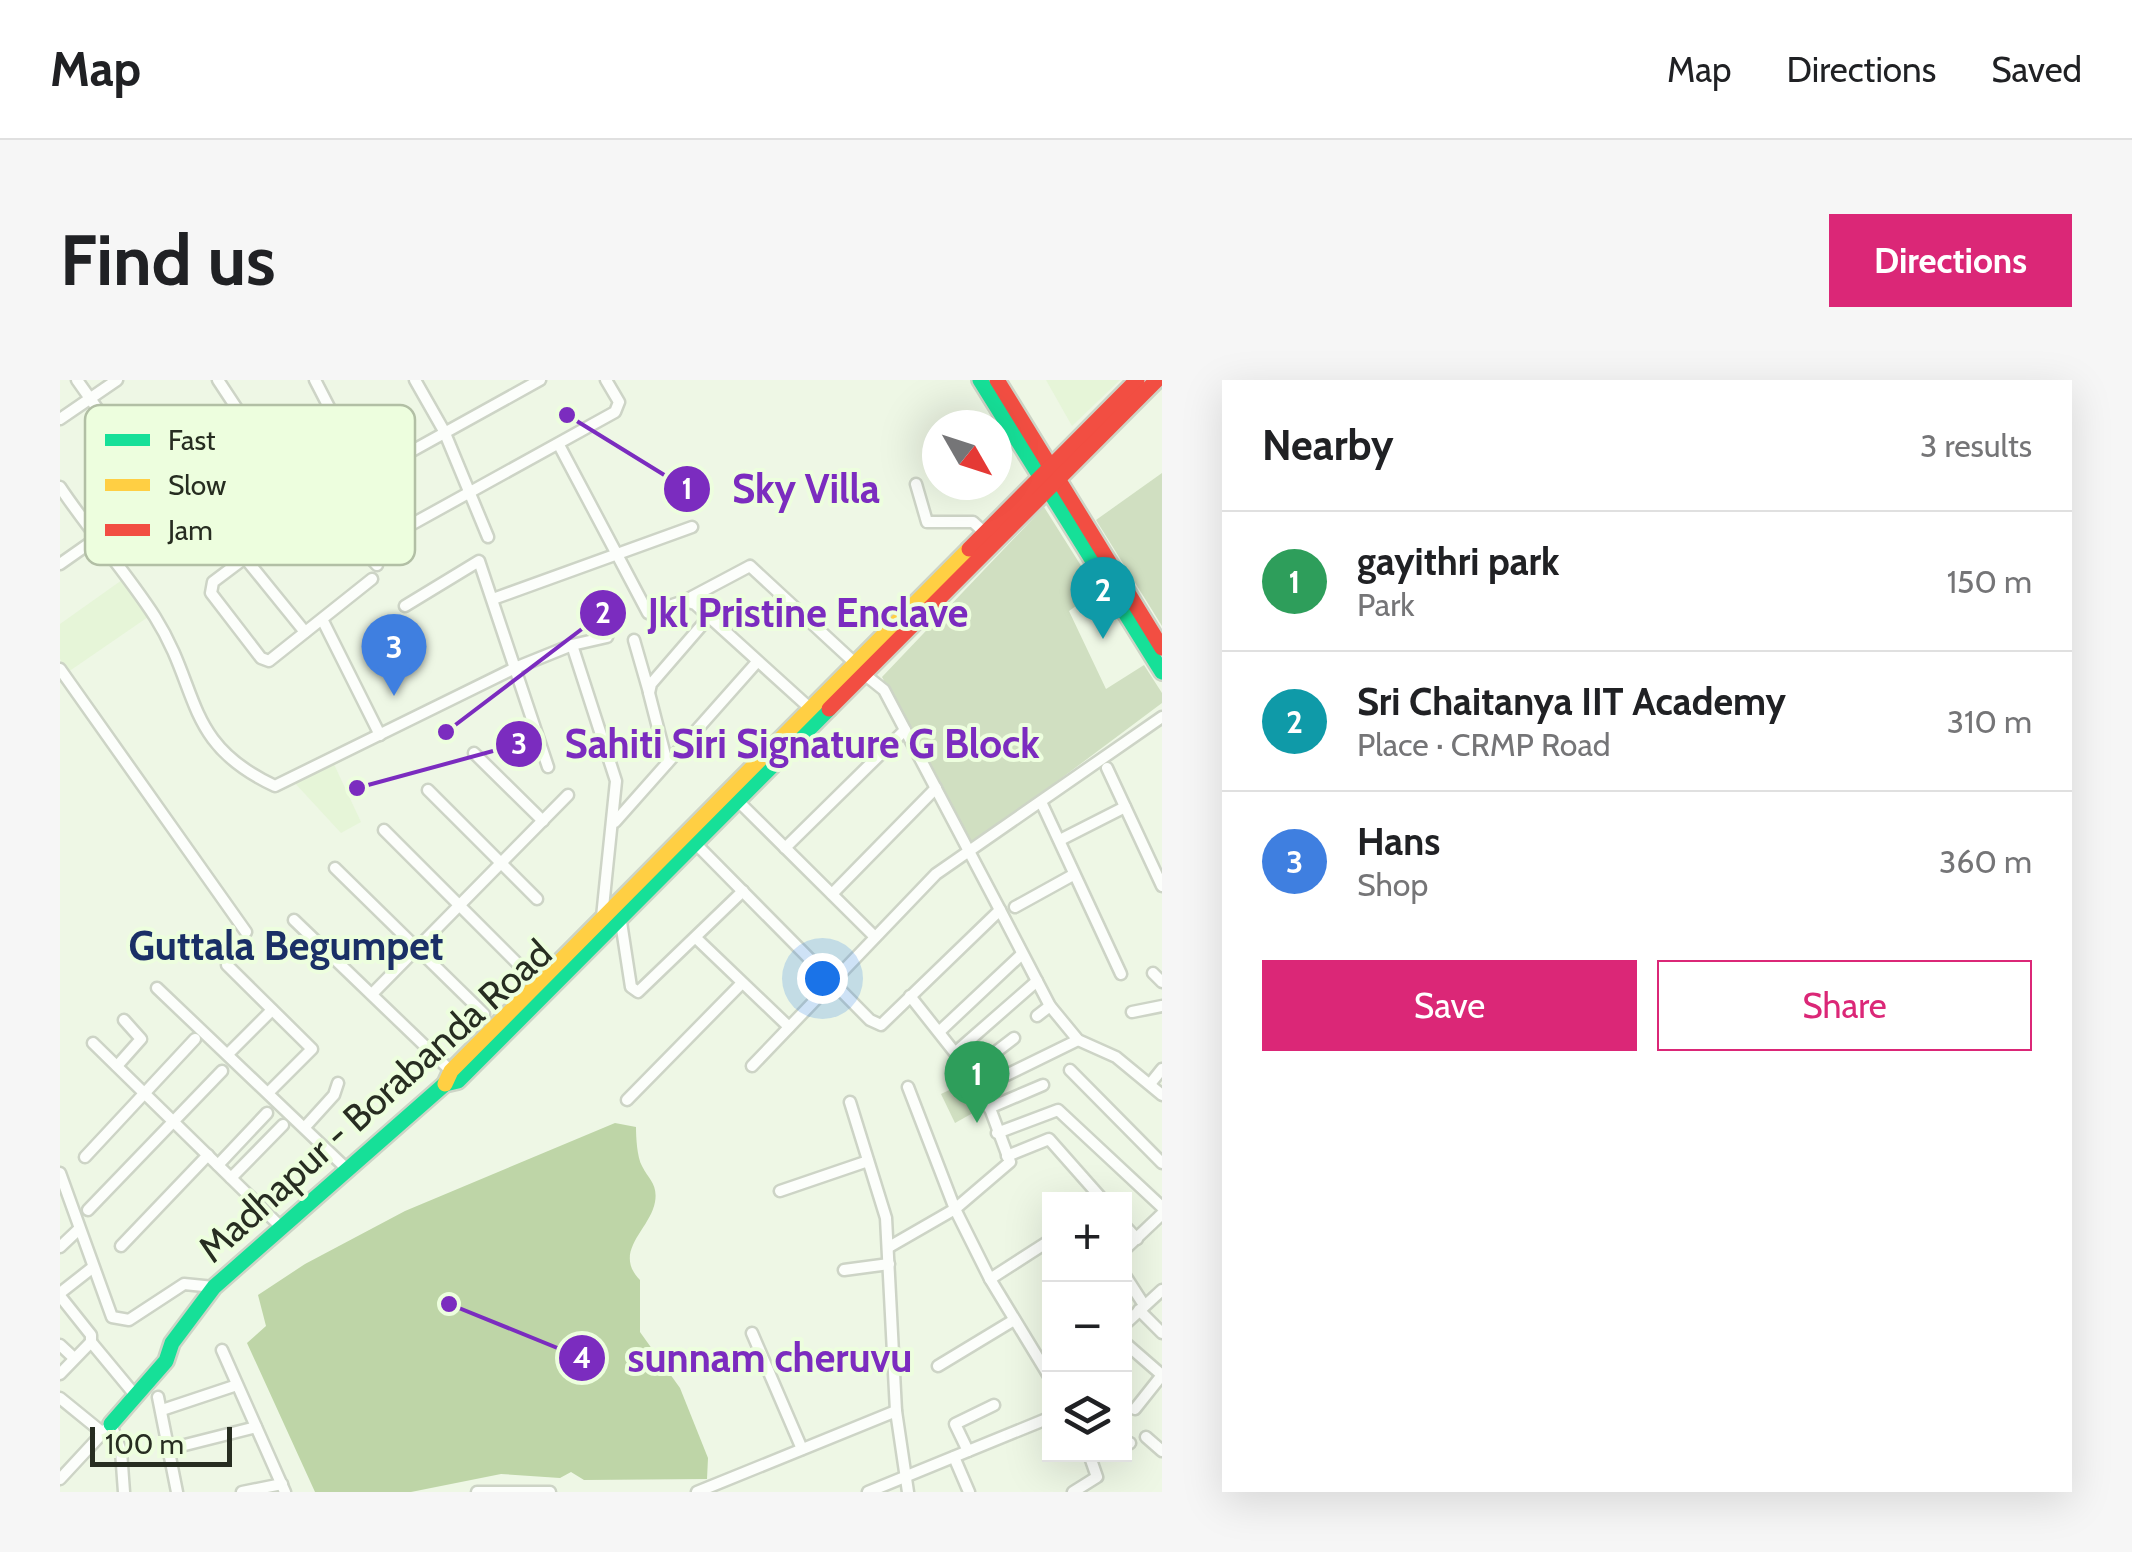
<!DOCTYPE html>
<html lang="en">
<head>
<meta charset="utf-8">
<style>
	:root { --surface:#fff; --page:#f6f6f6; --text:#202124; --muted:#757577; --line:#e0e0e0; --accent:#db2777 }
	body { margin:0; font-family:Cabin,sans-serif; background:var(--page); color:var(--text) }
	.controls { position:absolute; right:30px; bottom:30px; display:grid; overflow:hidden; border-radius:0px; box-shadow:0 10px 40px #0002 }
	.controls button { width:90px; height:90px; display:grid; place-items:center; padding:0; border:0; border-bottom:2px solid var(--line); background:var(--surface); color:var(--text); font:50px sans-serif }
	.compass { position:absolute; left:862px; top:30px; width:90px; height:90px; border-radius:50%; background:var(--surface); box-shadow:0 10px 40px #0002; rotate:129deg }
	.scale { position:absolute; left:30px; bottom:25px; width:142px; box-sizing:border-box; padding-left:10px; border:5px solid #272d21; border-top:0; font-size:28px; line-height:35px; white-space:nowrap; color:#272d21; -webkit-text-stroke:8px #edfede; paint-order:stroke }
	.you { position:absolute; left:762px; top:598px; width:35px; height:35px; margin:-25px; border:8px solid #fff; border-radius:50%; background:#1a73e8; box-shadow:0 0 0 15px #1a73e833 }
	.badge { display:grid; place-items:center; width:65px; height:65px; border-radius:50%; background:var(--accent); color:#fff; font-size:32px; font-weight:700 }
	.pin { position:absolute; translate:-50% -82px; filter:drop-shadow(0 2px 5px #0008) }
	.pin::after { content:''; position:absolute; top:52px; width:35px; height:30px; background:inherit; clip-path:polygon(0 0,100% 0,50% 100%) }
	.list { margin:0; padding:0; list-style:none }
	h2 { display:flex; justify-content:space-between; align-items:center; height:130px; margin:0; padding:0 40px; font-size:42px }
	h2 small { font-size:32px; font-weight:400; color:var(--muted) }
	.list li { display:grid; grid-template-columns:65px 1fr auto; gap:30px; align-items:center; box-sizing:border-box; height:140px; padding:0 40px; border-top:2px solid var(--line) }
	.list b { display:block; font-size:38px; white-space:nowrap }
	.list p { margin:0; font-size:32px; white-space:nowrap; color:var(--muted) }
	.list em { font-size:32px; font-style:normal; color:var(--muted) }
	.actions { display:flex; gap:20px; padding:30px 40px }
	.actions a { flex:1; padding:22px 0; border:2px solid var(--accent); border-radius:0px; text-align:center; font-size:35px; color:var(--accent) }
	.actions .main { background:var(--accent); color:#fff }
	.icon { flex:none; width:55px; height:55px; fill:none; stroke:currentColor; stroke-width:2; stroke-linecap:round; stroke-linejoin:round }
	.map { position:relative; flex:none; width:1102px; height:1112px; overflow:hidden; border-radius:0px }
	header { display:flex; align-items:center; gap:60px; box-sizing:border-box; height:140px; padding:0 50px; background:var(--surface); border-bottom:2px solid var(--line) }
	header strong { font-size:48px }
	nav { display:flex; gap:55px; margin-inline-start:auto; font-size:35px }
	.intro { display:flex; align-items:center; justify-content:space-between; box-sizing:border-box; height:240px; padding:0 60px }
	h1 { margin:0; font-size:70px }
	.button { padding:25px 45px; border-radius:0px; background:var(--accent); color:#fff; font-size:35px; font-weight:700 }
	main { display:flex; gap:60px; padding:0 60px }
	aside { flex:1; background:var(--surface); border-radius:0px; box-shadow:0 10px 40px #0002 }
	.map>svg:first-child { display:block }
	.built { fill:#e6f5d8 }
	.green { fill:#d0dfc1 }
	.water { fill:#bed5a7 }
	.lines { fill:none; stroke-linecap:round; stroke-linejoin:round }
	.street-casing { stroke:#cdd4c6; stroke-width:15 }
	.fast-casing { stroke:#cdd4c6; stroke-width:20 }
	.slow-casing { stroke:#cdd4c6; stroke-width:20 }
	.jam-casing { stroke:#cdd4c6; stroke-width:20 }
	.street { stroke:#fcfefb; stroke-width:10 }
	.fast { stroke:#16e098; stroke-width:15 }
	.slow { stroke:#ffcf43; stroke-width:15 }
	.jam { stroke:#f24e42; stroke-width:15 }
	.labels { text-anchor:middle; stroke-width:8; stroke-linejoin:round; paint-order:stroke }
	.street-label { font-size:38px; fill:#272d21; stroke:#edfede }
	.neighbourhood-label { font-size:40px; font-weight:bold; fill:#1a2f66; stroke:#edfede }
	.key { fill:#edfede; stroke:#b2bfa5; stroke-width:2.5 }
	.key-label { font-size:28px; fill:#272d21 }
	.leader { fill:none; stroke:#7b2cbf; stroke-width:4 }
	.callout-dot { fill:#7b2cbf; stroke:#edfede; stroke-width:4 }
	.mark-label { font-size:30px; text-anchor:middle; font-weight:bold; fill:#fff }
	.callout-label { font-size:40px; text-anchor:middle; font-weight:bold; fill:#7b2cbf; stroke:#edfede; stroke-width:8; stroke-linejoin:round; paint-order:stroke }
</style>
</head>
<body>
<header>
<strong>Map</strong>
<nav><a>Map</a><a>Directions</a><a>Saved</a></nav>
</header>
<div class="intro"><h1>Find us</h1><a class="button">Directions</a></div>
<main>
<div class="map">
<svg width="1102" height="1112" viewBox="0 0 1102 1112">
	<rect width="100%" height="100%" fill="#eef7e5"/>
	<g class="built">
		<polygon points="986,0 1060,0 1012,46"/>
		<polygon points="62,200 88,237 8,292 0,279 0,244"/>
		<polygon points="272,380 301,442 281,453 233,401"/>
	</g>
	<g class="green">
		<polygon points="1102,93 1102,246 1036,140"/>
		<polygon points="984,127 1037,211 1009,231 1046,309 1084,285 1102,313 1102,323 912,465 822,297"/>
		<polygon points="908,701 920,729 895,743 881,714"/>
	</g>
	<path class="water" d="M555,743L576,747C576,757 577,777 582,786C589,800 598,804 595,822C590,850 552,871 580,900V952L620,1008L648,1078L647,1099L524,1100L511,1092L500,1098L441,1094L351,1112H255L187,963L206,946L198,915L245,884L345,831Z"/>
	<g class="lines">
		<defs>
			<g id="street">
				<polyline points="17,0 99,116"/>
				<polyline points="355,0 384,51 428,157"/>
				<polyline points="0,39 57,0"/>
				<polyline points="191,50 317,185"/>
				<polyline points="499,65 588,233 624,221 635,224 753,331"/>
				<polyline points="224,88 271,31 255,0"/>
				<polyline points="856,104 867,142 913,142 926,154"/>
				<path d="M0,107C30,152 66,192 95,237C141,310 123,363 215,406L455,288L512,265L547,257"/>
				<polyline points="336,153 555,32 559,22 546,0"/>
				<polyline points="185,178 245,252"/>
				<polyline points="0,184 191,50 158,0"/>
				<polyline points="312,199 209,281 201,278 151,213 153,202 258,123 480,0"/>
				<polyline points="433,219 632,147"/>
				<polyline points="626,220 690,186 797,285"/>
				<polyline points="345,226 419,181 488,387"/>
				<polyline points="264,243 320,355"/>
				<polyline points="574,260 589,312"/>
				<polyline points="512,265 556,401 542,537"/>
				<polyline points="0,289 186,552"/>
				<polyline points="804,294 824,310 940,530"/>
				<polyline points="414,373 483,441"/>
				<polyline points="607,383 589,313 591,304 648,238"/>
				<polyline points="1047,388 1102,506"/>
				<polyline points="368,410 477,519"/>
				<polyline points="679,422 814,556"/>
				<polyline points="982,424 1061,594"/>
				<polyline points="555,442 697,282"/>
				<polyline points="324,450 465,591"/>
				<polyline points="1000,460 1065,427"/>
				<polyline points="637,465 810,640 821,645 940,530 990,626 1018,660 1056,677 1102,715"/>
				<polyline points="725,468 845,350"/>
				<polyline points="275,488 424,634"/>
				<polyline points="772,514 876,408"/>
				<polyline points="955,527 1013,495"/>
				<polyline points="234,540 391,691"/>
				<polyline points="561,542 571,607 578,612 683,511"/>
				<polyline points="636,558 729,647"/>
				<polyline points="167,585 252,669 209,712"/>
				<polyline points="1093,593 1102,602"/>
				<polyline points="97,608 289,791"/>
				<polyline points="312,614 508,415"/>
				<polyline points="1072,632 1102,626"/>
				<polyline points="977,636 990,626"/>
				<polyline points="880,651 962,574"/>
				<polyline points="33,663 222,848"/>
				<polyline points="897,671 977,601"/>
				<polyline points="169,673 212,630"/>
				<polyline points="57,686 81,659 64,640"/>
				<polyline points="692,686 876,494 1102,337"/>
				<polyline points="1010,690 1102,783"/>
				<polyline points="911,691 954,658"/>
				<polyline points="1090,704 1102,689"/>
				<polyline points="848,707 895,829 930,899 989,996"/>
				<polyline points="922,707 1018,660"/>
				<polyline points="567,720 682,603"/>
				<polyline points="790,722 826,838 836,1031 848,1112"/>
				<polyline points="929,728 983,705"/>
				<polyline points="245,747 274,715 278,703"/>
				<polyline points="937,753 998,730 1102,827"/>
				<polyline points="947,776 989,759 1042,819"/>
				<polyline points="25,777 135,659"/>
				<polyline points="158,785 207,733"/>
				<polyline points="0,793 52,937 69,940 124,904 154,907"/>
				<polyline points="171,798 223,745"/>
				<polyline points="720,811 808,781"/>
				<polyline points="28,830 162,691"/>
				<polyline points="1064,845 1077,859"/>
				<polyline points="61,866 148,775"/>
				<polyline points="0,867 18,850"/>
				<polyline points="829,867 895,829 950,782 922,707 850,616"/>
				<polyline points="1064,870 1102,834"/>
				<polyline points="784,890 829,884"/>
				<polyline points="1064,894 1084,925"/>
				<polyline points="930,899 989,861"/>
				<polyline points="0,913 32,888"/>
				<polyline points="0,916 31,955 31,962"/>
				<polyline points="1079,930 1102,953"/>
				<polyline points="1064,945 1102,910"/>
				<polyline points="692,953 742,1069"/>
				<polyline points="1064,962 1102,995"/>
				<polyline points="0,965 14,978"/>
				<polyline points="162,970 225,1112"/>
				<polyline points="878,986 954,940"/>
				<polyline points="0,994 31,962 75,1015"/>
				<polyline points="98,1017 117,1112"/>
				<polyline points="0,1018 43,1053"/>
				<polyline points="1075,1029 1102,995"/>
				<polyline points="102,1030 177,1005"/>
				<polyline points="1086,1057 1102,1071"/>
				<polyline points="1064,1066 1070,1063"/>
				<polyline points="109,1069 196,1047"/>
				<polyline points="908,1071 895,1044 934,1025"/>
				<polyline points="894,1077 909,1112"/>
				<polyline points="0,1099 51,1044 61,1071 64,1112"/>
				<polyline points="182,1112 222,1104"/>
				<polyline points="417,1112 490,1112"/>
				<polyline points="637,1112 836,1031"/>
				<polyline points="808,1112 989,1038"/>
				<polyline points="1013,1112 1037,1097 1029,1074"/>
			</g>
			<g id="fast">
				<polyline points="920,0 1102,292"/>
				<polyline points="51,1044 106,981 112,963 154,907 385,704 398,701 769,329"/>
			</g>
			<polyline id="slow" points="385,704 391,691 909,169"/>
			<g id="jam">
				<polyline points="937,0 1102,268"/>
				<polyline points="909,169 1077,0"/>
				<polyline points="769,329 1097,0"/>
			</g>
		</defs>
		<use href="#street" class="street-casing"/>
		<use href="#fast" class="fast-casing"/>
		<use href="#slow" class="slow-casing"/>
		<use href="#jam" class="jam-casing"/>
		<use href="#street" class="street"/>
		<use href="#fast" class="fast"/>
		<use href="#slow" class="slow"/>
		<use href="#jam" class="jam"/>
	</g>
	<g class="labels">
		<g class="street-label">
			<text transform="translate(315 721) rotate(-42)" y="13">Madhapur - Borabanda Road</text>
		</g>
		<g class="neighbourhood-label">
			<text x="226" y="580">Guttala Begumpet</text>
		</g>
	</g>
	<rect x="25" y="25" width="330" height="160" rx="15" class="key"/>
	<rect x="45" y="54" width="45" height="12" fill="#16e098"/>
	<rect x="45" y="99" width="45" height="12" fill="#ffcf43"/>
	<rect x="45" y="144" width="45" height="12" fill="#f24e42"/>
	<g class="key-label">
		<text x="108" y="70">Fast</text>
		<text x="108" y="115">Slow</text>
		<text x="108" y="160">Jam</text>
	</g>
	<path class="leader" d="M507 35L627 109M386 352L543 233M297 408L459 364M389 924L522 978"/>
	<g class="callout-dot">
		<circle cx="507" cy="35" r="10"/>
		<circle cx="386" cy="352" r="10"/>
		<circle cx="297" cy="408" r="10"/>
		<circle cx="389" cy="924" r="10"/>
		<circle cx="627" cy="109" r="25"/>
		<circle cx="543" cy="233" r="25"/>
		<circle cx="459" cy="364" r="25"/>
		<circle cx="522" cy="978" r="25"/>
	</g>
	<g class="mark-label">
		<text x="627" y="119">1</text>
		<text x="543" y="243">2</text>
		<text x="459" y="374">3</text>
		<text x="522" y="988">4</text>
	</g>
	<g class="callout-label">
		<text x="746" y="123">Sky Villa</text>
		<text x="748" y="247">Jkl Pristine Enclave</text>
		<text x="742" y="378">Sahiti Siri Signature G Block</text>
		<text x="710" y="992">sunnam cheruvu</text>
	</g>
</svg>
<div class="controls">
<button>+</button>
<button>−</button>
<button><svg class="icon" aria-label="layers" viewBox="0 0 24 24"><path d="M12 4l9 5-9 5-9-5zM3 14l9 5 9-5"/></svg></button>
</div>
<svg class="compass" viewBox="-18 -18 36 36"><path d="M0-13l5 13h-10z" fill="#e53935"/><path d="M0 13l5-13h-10z" fill="#757577"/></svg>
<div class="scale">100 m</div>
<div class="you"></div>
<div class="pin badge" style="left:917px;top:743px;background:#2e9e5b">1</div>
<div class="pin badge" style="left:1043px;top:259px;background:#0f9aa8">2</div>
<div class="pin badge" style="left:334px;top:316px;background:#3f7fe0">3</div>
</div>
<aside>
<h2>Nearby<small>3 results</small></h2>
<ul class="list">
<li><span class="badge" style="background:#2e9e5b">1</span><div><b>gayithri park</b><p>Park</p></div><em>150 m</em></li>
<li><span class="badge" style="background:#0f9aa8">2</span><div><b>Sri Chaitanya IIT Academy</b><p>Place · CRMP Road</p></div><em>310 m</em></li>
<li><span class="badge" style="background:#3f7fe0">3</span><div><b>Hans</b><p>Shop</p></div><em>360 m</em></li>
</ul>
<div class="actions"><a class="main">Save</a><a>Share</a></div>
</aside>
</main>
</body>
</html>
